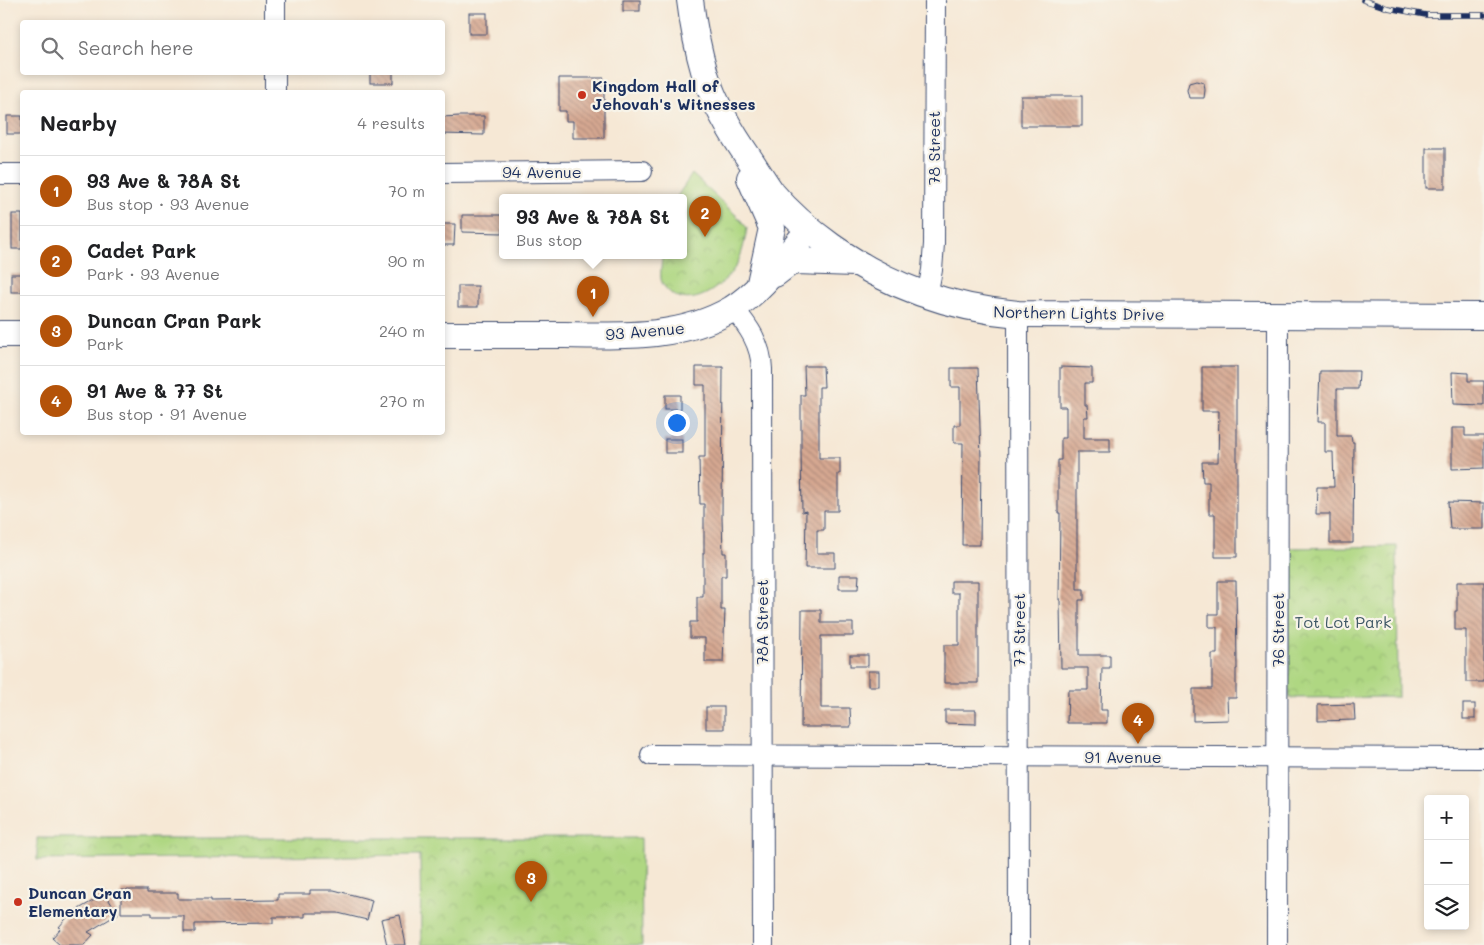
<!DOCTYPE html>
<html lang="en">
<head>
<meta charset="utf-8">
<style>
	:root { --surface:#fff; --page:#f6f6f6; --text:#202124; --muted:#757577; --line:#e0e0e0; --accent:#b45309 }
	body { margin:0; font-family:Mali,sans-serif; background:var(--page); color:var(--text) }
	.controls { position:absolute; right:15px; bottom:15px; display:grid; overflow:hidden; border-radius:5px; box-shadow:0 2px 8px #0003 }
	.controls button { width:45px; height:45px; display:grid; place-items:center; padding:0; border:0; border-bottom:1px solid var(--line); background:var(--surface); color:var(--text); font:25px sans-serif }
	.you { position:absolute; left:676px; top:422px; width:18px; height:18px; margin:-12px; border:4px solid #fff; border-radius:50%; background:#1a73e8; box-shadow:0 0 0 8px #1a73e833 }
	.badge { display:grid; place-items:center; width:32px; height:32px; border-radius:50%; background:var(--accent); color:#fff; font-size:16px; font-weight:700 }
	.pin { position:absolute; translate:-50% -41px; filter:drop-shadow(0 1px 2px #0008) }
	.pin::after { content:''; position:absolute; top:26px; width:18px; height:15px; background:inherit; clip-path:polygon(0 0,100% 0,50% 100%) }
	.popup { position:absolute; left:499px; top:194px; width:188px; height:65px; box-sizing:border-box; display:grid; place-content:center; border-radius:5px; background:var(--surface); filter:drop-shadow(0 1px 4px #0005); font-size:16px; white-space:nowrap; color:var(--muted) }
	.popup b { font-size:19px; color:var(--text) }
	.popup::after { content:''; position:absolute; left:50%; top:100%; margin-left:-10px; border:10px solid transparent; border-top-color:var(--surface) }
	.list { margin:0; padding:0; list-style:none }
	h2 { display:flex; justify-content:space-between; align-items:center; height:65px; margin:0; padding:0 20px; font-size:21px }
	h2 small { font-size:16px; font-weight:400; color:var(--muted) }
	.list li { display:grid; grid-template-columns:32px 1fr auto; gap:15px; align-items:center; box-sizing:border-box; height:70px; padding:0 20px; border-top:1px solid var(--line) }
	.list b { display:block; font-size:19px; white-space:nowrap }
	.list p { margin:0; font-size:16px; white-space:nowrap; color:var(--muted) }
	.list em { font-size:16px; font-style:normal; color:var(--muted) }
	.icon { flex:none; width:28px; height:28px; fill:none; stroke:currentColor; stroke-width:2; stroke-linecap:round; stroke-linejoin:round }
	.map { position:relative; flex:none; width:1484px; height:945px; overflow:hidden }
	.search { position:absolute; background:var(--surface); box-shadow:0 2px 8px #0003; left:20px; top:20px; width:425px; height:55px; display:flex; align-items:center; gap:12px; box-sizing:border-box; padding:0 18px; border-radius:5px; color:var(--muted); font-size:19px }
	.panel { position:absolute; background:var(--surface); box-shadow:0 2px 8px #0003; left:20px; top:90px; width:425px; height:345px; border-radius:5px }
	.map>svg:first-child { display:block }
	.park { fill:url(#park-crowns); stroke:#658370 }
	.building { fill:url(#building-back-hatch) }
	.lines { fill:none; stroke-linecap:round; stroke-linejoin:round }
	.minor-casing { stroke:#3c4b70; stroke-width:22 }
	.major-casing { stroke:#3c4b70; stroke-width:28 }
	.minor { stroke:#fff; stroke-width:20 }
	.major { stroke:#fff; stroke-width:26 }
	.rail-casing { stroke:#1b2f5e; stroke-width:5.5 }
	.rail { stroke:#f7f3e8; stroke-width:4; stroke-dasharray:11; stroke-linecap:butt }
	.poi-dot { fill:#c8321e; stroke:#f7f3e8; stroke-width:2 }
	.labels { text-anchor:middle; stroke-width:4.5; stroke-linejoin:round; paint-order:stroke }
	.poi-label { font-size:16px; font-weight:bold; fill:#1b2f5e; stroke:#f7f3e8; text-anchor:start }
	.street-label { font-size:16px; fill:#1b2f5e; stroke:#f7f3e8 }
	.park-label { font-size:16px; fill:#405967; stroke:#f7f3e8 }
</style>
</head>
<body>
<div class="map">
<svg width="1484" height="945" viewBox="0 0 1484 945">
	<defs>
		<pattern id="park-crowns" width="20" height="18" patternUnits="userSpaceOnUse" patternTransform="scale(1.25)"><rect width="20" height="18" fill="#afd782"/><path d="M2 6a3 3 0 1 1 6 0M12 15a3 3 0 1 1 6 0" fill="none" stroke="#96b973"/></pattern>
		<pattern id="building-back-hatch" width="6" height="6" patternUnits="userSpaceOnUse" patternTransform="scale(1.25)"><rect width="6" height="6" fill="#d6a891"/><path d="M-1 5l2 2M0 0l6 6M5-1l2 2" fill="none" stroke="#ad897a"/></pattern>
	</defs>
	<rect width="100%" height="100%" fill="#f7f3e8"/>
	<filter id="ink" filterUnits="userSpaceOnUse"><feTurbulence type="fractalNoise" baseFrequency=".02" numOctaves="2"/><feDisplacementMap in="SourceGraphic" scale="10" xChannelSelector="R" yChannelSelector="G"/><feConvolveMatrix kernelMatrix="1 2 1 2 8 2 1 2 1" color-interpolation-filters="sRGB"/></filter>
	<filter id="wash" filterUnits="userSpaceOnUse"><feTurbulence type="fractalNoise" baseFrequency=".0096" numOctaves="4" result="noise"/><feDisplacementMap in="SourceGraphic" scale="20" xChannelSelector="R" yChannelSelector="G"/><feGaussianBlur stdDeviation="1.12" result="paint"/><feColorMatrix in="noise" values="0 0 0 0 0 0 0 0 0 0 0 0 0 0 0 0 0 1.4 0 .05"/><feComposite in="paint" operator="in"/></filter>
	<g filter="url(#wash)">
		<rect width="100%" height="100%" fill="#f6e8d5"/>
		<g class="park">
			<path d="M692,174L738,217L747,228C745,240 743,251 738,262C728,282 696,310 672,294C667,290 662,285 661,279C660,272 662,263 662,256H683V198H676Z"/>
			<polygon points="1397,546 1398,697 1289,698 1289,548"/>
			<polygon points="37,838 641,838 642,945 421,945 420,855 37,860"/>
		</g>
		<g id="blocks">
			<g class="building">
				<rect x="623" y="0" width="17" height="11"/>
				<rect x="469" y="13" width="18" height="21"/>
				<rect x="370" y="72" width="23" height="11"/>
				<polygon points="559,78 604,78 604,138 573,138 573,121 566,121 566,111 559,111"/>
				<polygon points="1196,81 1204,83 1205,90 1204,98 1189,98 1187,90 1189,83"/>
				<rect x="1021" y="96" width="61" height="30"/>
				<rect x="7" y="116" width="15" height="18"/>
				<polygon points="460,116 484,116 484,135 442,134 442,117"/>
				<rect x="1426" y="148" width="19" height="40"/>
				<rect x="12" y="214" width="10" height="35"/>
				<polygon points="462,215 503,215 503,233 462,232"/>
				<polygon points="442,224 455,224 454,245 442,245"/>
				<rect x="11" y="274" width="11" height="18"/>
				<rect x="458" y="286" width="20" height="21"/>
				<polygon points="804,366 823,366 824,387 819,387 819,458 840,458 840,474 838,474 838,511 824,511 824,530 817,530 817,553 835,553 835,568 805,568 806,511 802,512 801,452 801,395 805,395"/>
				<polygon points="696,367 723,367 722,518 723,553 726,553 726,576 721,576 721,610 725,610 723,662 705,662 705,638 690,638 690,622 697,622 697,597 703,597 703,553 704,553 704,504 700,504 699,457 705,457 705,385 696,385"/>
				<polygon points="1060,367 1092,368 1092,383 1085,383 1085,405 1087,405 1088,417 1084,417 1084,438 1110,438 1110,452 1077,452 1077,589 1084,589 1084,600 1079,600 1079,655 1110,655 1110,668 1102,668 1101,710 1107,710 1107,723 1067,723 1068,690 1088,690 1088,668 1061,668 1060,600 1059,600 1060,513 1058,513 1058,460 1061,460 1061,438 1066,438 1066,407 1060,407"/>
				<polygon points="1202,367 1237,367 1237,557 1215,557 1215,514 1209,514 1209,482 1203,482 1202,462 1218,462 1219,411 1202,411"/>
				<polygon points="951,368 978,368 981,458 980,545 962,545 963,443 954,443 954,425 960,425 960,387 951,387"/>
				<polygon points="1320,371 1359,371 1358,389 1337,389 1337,436 1351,436 1352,442 1354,442 1353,543 1330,543 1330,514 1316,514 1317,487 1334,487 1333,452 1325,452 1325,422 1318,422"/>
				<polygon points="1452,372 1468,373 1468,381 1484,381 1484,406 1453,405"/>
				<rect x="665" y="395" width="15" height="14"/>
				<polygon points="1452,428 1465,428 1465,436 1484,436 1484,468 1452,469"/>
				<rect x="665" y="439" width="17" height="14"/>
				<polygon points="1448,502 1484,503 1484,529 1450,529"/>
				<polygon points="839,575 859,575 858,589 839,589"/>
				<polygon points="951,581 978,581 978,683 944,683 944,645 959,645 959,593 951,593"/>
				<polygon points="1218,581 1236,581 1237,669 1236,669 1236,698 1227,698 1228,720 1193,721 1193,689 1212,689 1212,654 1217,654 1217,627 1209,627 1209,614 1218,614"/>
				<polygon points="1457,582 1484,582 1484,682 1466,682 1466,630 1455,630 1455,611 1457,611"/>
				<polygon points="802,610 821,610 821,623 853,623 853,636 821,636 821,708 850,708 851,727 801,727"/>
				<rect x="850" y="655" width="18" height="11"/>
				<rect x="868" y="671" width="11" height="15"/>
				<polygon points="1354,704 1355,720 1318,721 1318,705"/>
				<rect x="1463" y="704" width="12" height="15"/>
				<rect x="706" y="707" width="18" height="22"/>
				<polygon points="945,710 976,710 976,724 945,723"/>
				<polygon points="121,890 147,890 147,893 178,893 178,899 211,899 211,901 278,900 278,894 310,894 310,890 334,890 372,900 367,920 338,913 305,913 305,917 273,917 273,923 195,924 195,932 184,932 184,916 152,916 152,913 121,913"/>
				<polygon points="105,894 118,914 88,932 93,935 84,945 60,945 52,938 61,928 59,927 70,914"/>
				<polygon points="400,915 406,945 387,945 381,919"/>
			</g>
		</g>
	</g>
	<g filter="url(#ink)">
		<use href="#blocks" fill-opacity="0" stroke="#3c4b70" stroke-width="1"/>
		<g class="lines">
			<defs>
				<g id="minor">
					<polyline points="275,0 275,22"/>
					<polyline points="275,92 275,72"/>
					<polyline points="442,173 642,171"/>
					<polyline points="0,174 22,174"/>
					<polyline points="927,296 932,270 934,244 935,0"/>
					<path d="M733,308C749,327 761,344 762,369L763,945"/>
					<polyline points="1018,314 1019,945"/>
					<polyline points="651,755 1484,758"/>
					<polyline points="1277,945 1278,316"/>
				</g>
				<g id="major">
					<path d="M690,0C693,25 698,50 705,74C715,106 732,134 751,161C758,172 765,183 772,193C789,213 810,231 831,246C888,286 948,308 1018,314L1484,316"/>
					<polyline points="750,178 772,228 760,283"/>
					<polyline points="775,274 788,264 796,261 855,263"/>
					<polyline points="0,334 22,334"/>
					<path d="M442,335C483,335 524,335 565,335C622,336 681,339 732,309C761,291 786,256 809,230"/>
				</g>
			</defs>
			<use href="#minor" class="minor-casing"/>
			<use href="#major" class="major-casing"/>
			<use href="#minor" class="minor"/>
			<use href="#major" class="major"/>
			<defs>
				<polyline id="rail" points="1363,0 1388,8 1426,15 1484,15"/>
			</defs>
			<use href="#rail" class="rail-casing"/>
			<use href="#rail" class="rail"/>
		</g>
	</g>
	<g class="poi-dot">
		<circle cx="582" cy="95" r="5"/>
		<circle cx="18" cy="902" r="5"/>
	</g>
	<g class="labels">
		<g class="poi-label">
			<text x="592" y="92">Kingdom Hall of<tspan x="592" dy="18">Jehovah's Witnesses</tspan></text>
			<text x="28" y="899">Duncan Cran<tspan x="28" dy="18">Elementary</tspan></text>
		</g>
		<g class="street-label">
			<text transform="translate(934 148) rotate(-90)" y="6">78 Street</text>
			<text x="542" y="178">94 Avenue</text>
			<text transform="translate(1079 313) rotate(1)" y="6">Northern Lights Drive</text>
			<text transform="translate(645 331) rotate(-5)" y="6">93 Avenue</text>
			<text transform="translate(762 622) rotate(-90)" y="6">78A Street</text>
			<text transform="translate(1019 630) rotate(-90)" y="6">77 Street</text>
			<text transform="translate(1278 630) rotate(-90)" y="6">76 Street</text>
			<text x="1123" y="763">91 Avenue</text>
		</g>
		<g class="park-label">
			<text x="1343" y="628">Tot Lot Park</text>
		</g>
	</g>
</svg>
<div class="controls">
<button>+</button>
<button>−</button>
<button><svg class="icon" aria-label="layers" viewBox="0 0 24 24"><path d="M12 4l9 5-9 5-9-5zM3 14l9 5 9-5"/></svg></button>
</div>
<div class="you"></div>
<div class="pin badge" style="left:593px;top:317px">1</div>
<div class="popup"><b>93 Ave &amp; 78A St</b>Bus stop</div>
<div class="pin badge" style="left:705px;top:237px">2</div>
<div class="pin badge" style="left:531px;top:902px">3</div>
<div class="pin badge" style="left:1138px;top:744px">4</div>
<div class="search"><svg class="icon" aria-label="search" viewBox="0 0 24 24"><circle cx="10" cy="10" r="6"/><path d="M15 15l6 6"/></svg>Search here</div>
<section class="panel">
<h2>Nearby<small>4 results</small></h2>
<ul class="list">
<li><span class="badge">1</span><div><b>93 Ave &amp; 78A St</b><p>Bus stop · 93 Avenue</p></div><em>70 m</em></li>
<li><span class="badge">2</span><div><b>Cadet Park</b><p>Park · 93 Avenue</p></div><em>90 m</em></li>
<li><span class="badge">3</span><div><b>Duncan Cran Park</b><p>Park</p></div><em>240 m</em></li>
<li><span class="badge">4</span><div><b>91 Ave &amp; 77 St</b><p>Bus stop · 91 Avenue</p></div><em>270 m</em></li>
</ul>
</section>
</div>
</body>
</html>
